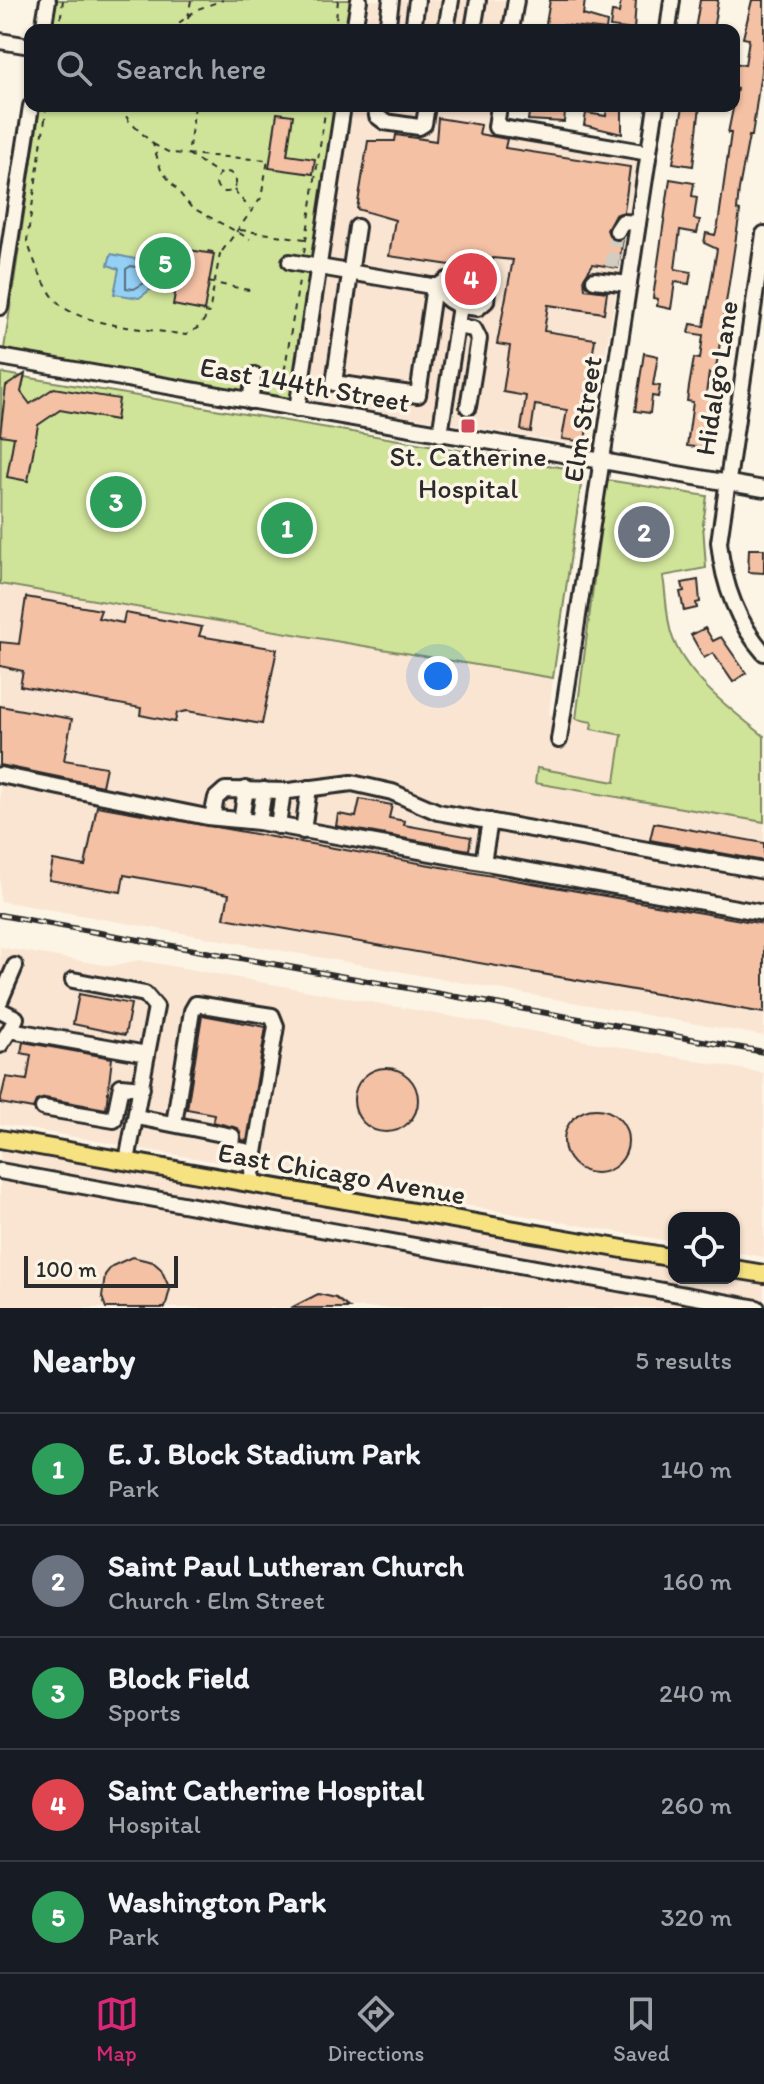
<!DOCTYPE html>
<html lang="en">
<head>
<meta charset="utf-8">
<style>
	:root { --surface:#171b24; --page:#20242c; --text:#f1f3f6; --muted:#9ea1a6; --line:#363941; --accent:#db2777 }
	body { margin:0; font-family:Itim,sans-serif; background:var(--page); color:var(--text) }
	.controls { position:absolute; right:24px; bottom:24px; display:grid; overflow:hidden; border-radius:16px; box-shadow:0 2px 6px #0004 }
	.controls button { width:72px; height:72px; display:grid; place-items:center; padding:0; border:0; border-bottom:2px solid var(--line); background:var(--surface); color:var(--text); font:40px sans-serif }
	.scale { position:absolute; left:24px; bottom:20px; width:154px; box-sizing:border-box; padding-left:8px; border:4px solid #2b2b2b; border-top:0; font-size:22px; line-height:28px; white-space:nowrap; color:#2b2b2b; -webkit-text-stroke:6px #fcf5e5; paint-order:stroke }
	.you { position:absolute; left:438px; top:676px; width:28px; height:28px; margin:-20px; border:6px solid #fff; border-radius:50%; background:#1a73e8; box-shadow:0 0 0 12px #1a73e833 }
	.badge { display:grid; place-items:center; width:52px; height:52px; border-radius:50%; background:var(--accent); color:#fff; font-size:26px; font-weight:700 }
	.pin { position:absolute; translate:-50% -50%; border:4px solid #fff; box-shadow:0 2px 8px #0006 }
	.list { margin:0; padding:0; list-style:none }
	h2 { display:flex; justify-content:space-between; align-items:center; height:104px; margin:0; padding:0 32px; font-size:34px }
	h2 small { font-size:26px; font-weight:400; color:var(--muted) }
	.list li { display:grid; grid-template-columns:52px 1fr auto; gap:24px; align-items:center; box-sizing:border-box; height:112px; padding:0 32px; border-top:2px solid var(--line) }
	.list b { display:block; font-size:30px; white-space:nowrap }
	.list p { margin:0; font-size:26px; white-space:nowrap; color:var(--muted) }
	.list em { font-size:26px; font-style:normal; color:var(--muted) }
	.icon { flex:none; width:44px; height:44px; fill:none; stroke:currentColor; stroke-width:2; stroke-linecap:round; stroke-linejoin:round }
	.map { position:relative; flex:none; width:764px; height:1308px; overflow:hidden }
	.search { position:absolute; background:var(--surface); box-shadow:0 2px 6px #0004; left:24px; right:24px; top:24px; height:88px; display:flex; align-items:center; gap:20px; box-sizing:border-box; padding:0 28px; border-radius:16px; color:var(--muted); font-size:30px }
	.sheet { height:664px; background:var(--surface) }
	nav { display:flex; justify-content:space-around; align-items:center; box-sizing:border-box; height:112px; border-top:2px solid var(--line); background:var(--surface); font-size:22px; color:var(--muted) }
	nav a { display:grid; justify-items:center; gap:4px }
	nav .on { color:var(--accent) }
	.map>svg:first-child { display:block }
	.built { fill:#fae5d2 }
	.green { fill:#d0e499; stroke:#7e8862; stroke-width:2 }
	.water { fill:#94d0f5; stroke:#6a8ea4; stroke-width:2 }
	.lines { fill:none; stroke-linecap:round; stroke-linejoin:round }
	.shore { stroke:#556d7c; stroke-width:2 }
	.building { fill:#f4c1a5; stroke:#2b2b2b; stroke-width:2 }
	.minor-tunnel { stroke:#d2cdc0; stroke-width:14; stroke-dasharray:14 7; stroke-linecap:butt }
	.minor-casing { stroke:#2b2b2b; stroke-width:20 }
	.major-casing { stroke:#2b2b2b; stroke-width:22 }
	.path { stroke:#2b2b2b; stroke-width:2; stroke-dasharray:6 6; stroke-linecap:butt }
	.minor { stroke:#fcf5e5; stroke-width:14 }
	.major { stroke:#f7e281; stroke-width:16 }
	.rail-casing { stroke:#2b2b2b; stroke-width:6 }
	.rail { stroke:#fcf5e5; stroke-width:3; stroke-dasharray:9; stroke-linecap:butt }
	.poi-dot { fill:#d1495b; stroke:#fcf5e5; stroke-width:3 }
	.labels { text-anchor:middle; stroke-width:7; stroke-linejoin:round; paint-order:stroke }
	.street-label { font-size:28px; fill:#2b2b2b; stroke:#fcf5e5 }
	.poi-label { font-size:28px; fill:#2b2b2b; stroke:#fcf5e5 }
</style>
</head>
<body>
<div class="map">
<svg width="764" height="1308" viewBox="0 0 764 1308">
	<rect width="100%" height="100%" fill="#fcf5e5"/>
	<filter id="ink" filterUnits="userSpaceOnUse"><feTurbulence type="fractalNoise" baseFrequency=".0125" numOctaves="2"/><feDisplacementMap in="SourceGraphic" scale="16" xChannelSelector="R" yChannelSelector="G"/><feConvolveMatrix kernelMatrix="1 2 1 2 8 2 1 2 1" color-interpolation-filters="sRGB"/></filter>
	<g filter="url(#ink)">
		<g class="built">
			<polygon points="370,0 508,0 504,30 365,30"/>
			<polygon points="353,106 493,106 490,133 638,160 590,447 304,399"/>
			<polygon points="0,584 553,678 549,714 592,722 591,729 623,735 615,782 538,768 535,783 764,822 764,1036 0,901"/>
			<polygon points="0,947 111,966 139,960 764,1073 764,1257 734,1252 734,1218 674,1218 674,1242 0,1124"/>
			<polygon points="0,1139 674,1258 674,1278 734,1278 734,1269 764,1274 764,1308 0,1308"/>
		</g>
		<g class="green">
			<polygon points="56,0 354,0 349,30 51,30"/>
			<polygon points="40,106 338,106 292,399 4,349"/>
			<polygon points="1,373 583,471 553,678 0,584"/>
			<path d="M607,480L707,496L703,524L706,568L663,576C666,594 666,615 671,633C684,675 731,710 764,736V822L535,783L537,768L615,782L622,735L591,729L592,722L576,719Z"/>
		</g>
		<polygon class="water" points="111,254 155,263 161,272 161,282 139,298 114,294 119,269 108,265"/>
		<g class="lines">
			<polygon class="shore" points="131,266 151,270 153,278 134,289 126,288 126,269"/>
		</g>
		<g class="building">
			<polygon points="550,0 585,0 583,15 607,22 606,30 564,25 563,30 545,30"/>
			<polygon points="621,0 636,0 634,30 610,27 612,12 619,13"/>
			<polygon points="700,0 718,0 713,30 695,30"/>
			<polygon points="752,0 764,0 764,50 752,136 749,136 739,189 737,210 740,211 717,362 715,374 709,373 706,394 712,395 703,448 687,446 693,402 687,401 689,387 694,358 700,359 703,335 689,333 691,324 704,326 717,249 704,243 706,233 715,235 718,225 731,133 728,133 737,89 734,88 734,63 745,65 749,39 743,38"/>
			<polygon points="530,106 548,106 547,110 565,113 564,122 528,120"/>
			<polygon points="607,106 622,106 622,134 584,125 586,113 606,116"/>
			<polygon points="683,106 700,106 693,166 673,163"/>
			<polygon points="277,113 293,115 287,155 315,159 313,174 269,168"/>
			<polygon points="438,118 481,125 479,134 507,139 505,148 630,167 624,212 615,215 607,230 612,240 623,239 618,268 593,264 584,278 585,289 607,292 604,313 548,305 544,331 595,339 586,397 591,398 585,442 562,439 567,410 535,405 531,432 521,430 526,396 503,392 510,346 497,344 513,260 493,258 491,271 389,256 395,220 357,209 368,141 395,141 396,135 436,141"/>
			<polygon points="670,179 694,183 692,196 697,197 694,219 700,220 697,233 680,230 675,269 691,272 689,284 675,282 671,309 657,306 658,299 653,298"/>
			<polygon points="189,250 214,254 204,311 173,305 177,282 183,283"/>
			<polygon points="644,353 658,356 653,385 660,386 658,397 652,396 650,413 635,411"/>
			<polygon points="25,374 21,392 30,404 54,388 119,399 116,420 60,410 38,425 28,481 7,477 14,437 0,435 6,386"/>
			<polygon points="749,549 764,549 764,573 748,572"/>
			<polygon points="698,580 700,602 696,603 697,608 684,611 680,592 684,591 682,583"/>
			<polygon points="26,597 101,610 98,618 123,623 125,613 202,627 199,636 277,649 262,724 187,711 177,713 175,722 140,715 141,708 20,686 23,671 0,666 0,642 19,644"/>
			<polygon points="705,628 713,641 721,637 746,673 733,682 713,653 704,658 691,635"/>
			<polygon points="0,706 72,719 64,760 106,767 102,786 0,765"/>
			<polygon points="360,799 392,805 389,818 405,821 404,825 471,837 469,850 336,826 338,814 356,817"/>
			<polygon points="97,806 764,924 764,1013 224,918 229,894 124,875 121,892 49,880 53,860 85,866"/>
			<polygon points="654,823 764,843 764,861 650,840"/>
			<polygon points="79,994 131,1004 125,1035 73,1024"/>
			<polygon points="202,1015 266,1027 247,1141 242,1140 238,1128 213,1122 214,1114 187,1109"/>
			<polygon points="23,1042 112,1058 106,1109 45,1098 36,1101 33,1109 0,1103 6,1077 27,1080 31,1055 21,1053"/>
			<circle cx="386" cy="1100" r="32"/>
			<circle cx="596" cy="1141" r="32"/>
			<polygon points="132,1257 153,1262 161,1269 170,1289 165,1308 106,1308 102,1297 105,1275 112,1266"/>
			<polygon points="318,1294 336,1298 349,1308 291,1308"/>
		</g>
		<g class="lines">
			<polyline class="minor-tunnel" points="612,267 617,231"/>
			<defs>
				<g id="minor">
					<polyline points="43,30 48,0"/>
					<polyline points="354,30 359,0"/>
					<polyline points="387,30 391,0"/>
					<polyline points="413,30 417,0"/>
					<polyline points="446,30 451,0"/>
					<polyline points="473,30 478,0"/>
					<polyline points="511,30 516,0"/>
					<polyline points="668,30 672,0"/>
					<polyline points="0,41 30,46"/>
					<polyline points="376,106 377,116 385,122 419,127 424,124 427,106"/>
					<polyline points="499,106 496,127 649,153"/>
					<polyline points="357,227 334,383 418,395 434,286"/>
					<polyline points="617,231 623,222 638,223"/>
					<path d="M764,234L719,542C723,582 737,622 764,653"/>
					<path d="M290,262L437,287L447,280L482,285L487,291L486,301L478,308C458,306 448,304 437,287"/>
					<polyline points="594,280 629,284"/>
					<polyline points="0,307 31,106"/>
					<polyline points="457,326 474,329 479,339 468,407"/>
					<polyline points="0,357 764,489"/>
					<polyline points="250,401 254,375"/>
					<polyline points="297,409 343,106"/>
					<polyline points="440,434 460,306"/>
					<polyline points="559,740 656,106"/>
					<polyline points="0,775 207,817 259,822 764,913"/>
					<polyline points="212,817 216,798 225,790 289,791 352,783 392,792 438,812 764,871"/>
					<polyline points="241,820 246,789"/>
					<polyline points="259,822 264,790"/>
					<polyline points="278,826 283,791"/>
					<polyline points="303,831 309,788"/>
					<polyline points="483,862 490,821"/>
					<polyline points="73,980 145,994 156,1007 147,1054"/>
					<polyline points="0,1001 15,966"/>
					<polyline points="0,1010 16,1018 10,1030"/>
					<polyline points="0,1045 10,1030 147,1054 127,1161"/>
					<polyline points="43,1108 114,1120 121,1086 142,1088"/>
					<polyline points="137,1117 232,1136 231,1148 255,1153 251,1183"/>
					<polyline points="174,1124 192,1011 196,1004 272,1016 276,1026 255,1153"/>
					<polyline points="0,1171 757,1308"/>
				</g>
				<g id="major">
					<polyline points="0,1139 674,1258"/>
					<polyline points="734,1269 764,1274"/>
				</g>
			</defs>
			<use href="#minor" class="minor-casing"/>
			<use href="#major" class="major-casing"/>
			<g class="path">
				<polyline points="59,30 63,0"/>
				<polyline points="169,30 198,9 223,0"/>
				<polyline points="186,30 191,0"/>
				<polyline points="335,30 338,0"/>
				<path d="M47,106L27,241C34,261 46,294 63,307C91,327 151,329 186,335L199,327L209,313"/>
				<polyline points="120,106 129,121 153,144 161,170 191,207 250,239"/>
				<polyline points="195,106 188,154 220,174"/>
				<polyline points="153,144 170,153 268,160 261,198 220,254"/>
				<circle cx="226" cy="182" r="10"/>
				<polyline points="234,190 250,209"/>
				<polyline points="240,230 305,239"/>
				<polyline points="304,253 326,106"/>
				<polyline points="208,282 254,291"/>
				<polyline points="204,312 209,313 220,254 204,250"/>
				<polyline points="287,382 284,374 300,275"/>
			</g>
			<use href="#minor" class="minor"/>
			<use href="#major" class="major"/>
			<defs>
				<polyline id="rail" points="0,915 764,1052"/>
			</defs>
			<use href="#rail" class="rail-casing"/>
			<use href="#rail" class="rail"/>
		</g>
	</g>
	<rect class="poi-dot" x="460" y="418" width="16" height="16" rx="4"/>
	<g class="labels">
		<g class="street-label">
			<text transform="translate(716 378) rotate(-81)" y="10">Hidalgo Lane</text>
			<text transform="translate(305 384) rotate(10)" y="10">East 144th Street</text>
			<text transform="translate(582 419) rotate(-81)" y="10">Elm Street</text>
			<text transform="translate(342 1173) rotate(10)" y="10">East Chicago Avenue</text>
		</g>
		<g class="poi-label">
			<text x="468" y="466">St. Catherine<tspan x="468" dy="32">Hospital</tspan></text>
		</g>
	</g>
</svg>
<div class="controls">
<button><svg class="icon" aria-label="locate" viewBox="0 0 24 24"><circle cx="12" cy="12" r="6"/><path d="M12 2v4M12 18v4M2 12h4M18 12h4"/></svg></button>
</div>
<div class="scale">100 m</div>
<div class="you"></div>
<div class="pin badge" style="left:287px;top:528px;background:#2e9e5b">1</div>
<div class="pin badge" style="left:644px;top:532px;background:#6b7280">2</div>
<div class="pin badge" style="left:116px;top:502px;background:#2e9e5b">3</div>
<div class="pin badge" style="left:471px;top:279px;background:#e0444e">4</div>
<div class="pin badge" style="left:165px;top:263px;background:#2e9e5b">5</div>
<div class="search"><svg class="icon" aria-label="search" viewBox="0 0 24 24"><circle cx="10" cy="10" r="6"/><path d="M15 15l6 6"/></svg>Search here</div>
</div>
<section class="sheet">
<h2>Nearby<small>5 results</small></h2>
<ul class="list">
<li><span class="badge" style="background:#2e9e5b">1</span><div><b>E. J. Block Stadium Park</b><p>Park</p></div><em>140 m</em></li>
<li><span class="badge" style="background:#6b7280">2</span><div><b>Saint Paul Lutheran Church</b><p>Church · Elm Street</p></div><em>160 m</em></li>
<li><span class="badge" style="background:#2e9e5b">3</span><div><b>Block Field</b><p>Sports</p></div><em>240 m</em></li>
<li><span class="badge" style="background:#e0444e">4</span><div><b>Saint Catherine Hospital</b><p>Hospital</p></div><em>260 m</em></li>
<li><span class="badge" style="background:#2e9e5b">5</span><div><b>Washington Park</b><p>Park</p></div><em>320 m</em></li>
</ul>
</section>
<nav>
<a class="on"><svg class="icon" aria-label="map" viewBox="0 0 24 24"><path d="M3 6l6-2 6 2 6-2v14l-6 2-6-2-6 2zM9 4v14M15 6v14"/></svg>Map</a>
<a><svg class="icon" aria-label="directions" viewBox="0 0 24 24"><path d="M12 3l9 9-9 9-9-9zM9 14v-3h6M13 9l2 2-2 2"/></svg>Directions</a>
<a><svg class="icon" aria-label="saved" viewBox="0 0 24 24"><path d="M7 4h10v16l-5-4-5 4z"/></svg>Saved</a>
</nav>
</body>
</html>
